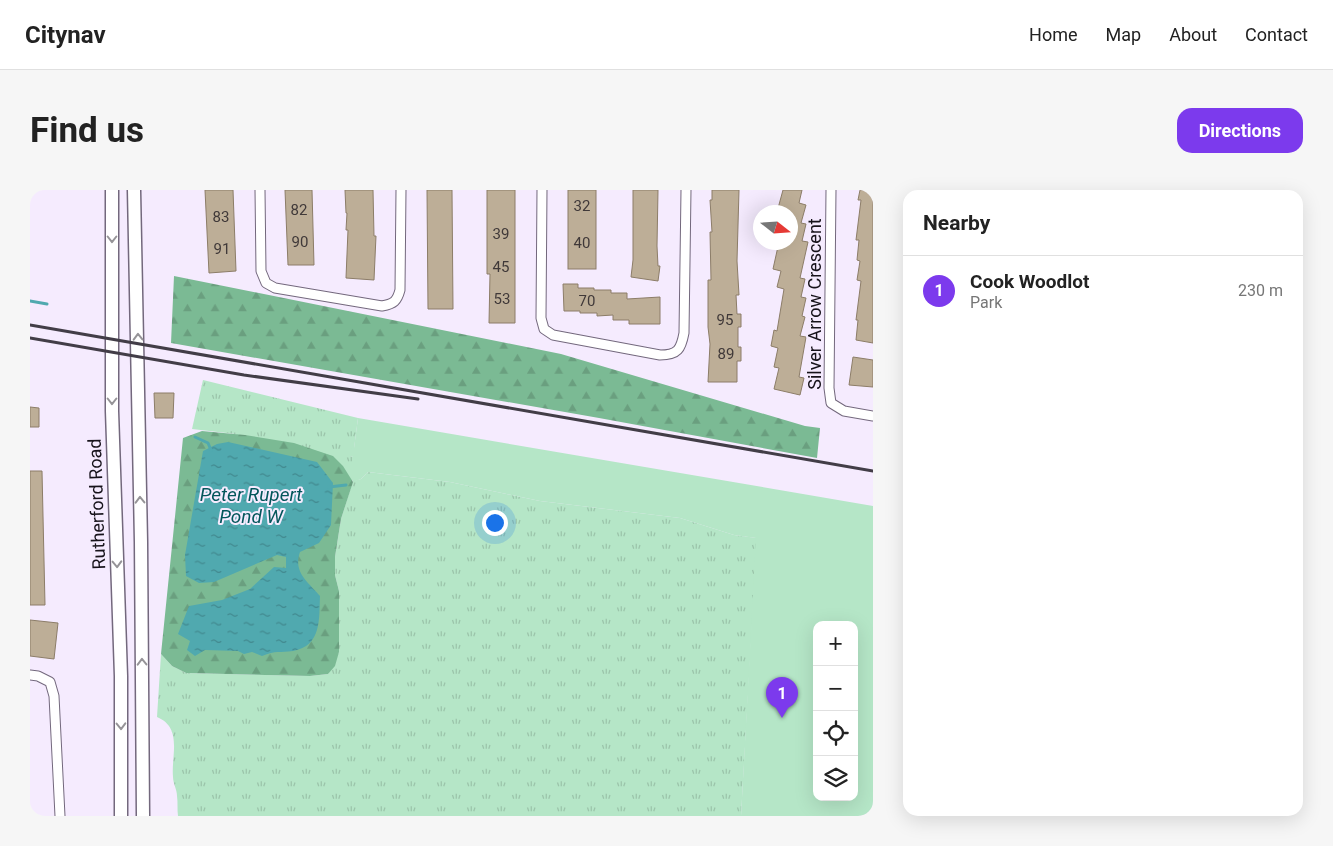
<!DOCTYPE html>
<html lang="en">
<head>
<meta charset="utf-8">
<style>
	:root { --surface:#fff; --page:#f6f6f6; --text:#222; --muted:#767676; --line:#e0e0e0; --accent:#7c3aed }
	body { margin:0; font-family:Roboto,sans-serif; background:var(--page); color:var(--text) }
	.controls { position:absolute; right:15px; bottom:15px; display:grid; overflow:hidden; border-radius:10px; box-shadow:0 5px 20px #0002 }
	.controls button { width:45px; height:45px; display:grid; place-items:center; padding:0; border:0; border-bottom:1px solid var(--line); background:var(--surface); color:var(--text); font:25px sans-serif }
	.compass { position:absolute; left:723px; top:15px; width:45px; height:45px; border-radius:50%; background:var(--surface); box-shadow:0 5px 20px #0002; rotate:107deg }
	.you { position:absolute; left:464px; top:332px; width:18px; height:18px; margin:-12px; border:4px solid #fff; border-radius:50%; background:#1a73e8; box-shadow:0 0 0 8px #1a73e833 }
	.badge { display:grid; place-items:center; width:32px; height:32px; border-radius:50%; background:var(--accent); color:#fff; font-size:16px; font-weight:700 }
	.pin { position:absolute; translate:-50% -41px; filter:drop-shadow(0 1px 2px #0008) }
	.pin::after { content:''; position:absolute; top:26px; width:18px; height:15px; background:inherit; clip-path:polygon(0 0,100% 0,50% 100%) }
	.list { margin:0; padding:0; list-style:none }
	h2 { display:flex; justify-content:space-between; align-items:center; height:65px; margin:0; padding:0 20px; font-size:21px }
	h2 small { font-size:16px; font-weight:400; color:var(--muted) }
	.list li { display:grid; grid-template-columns:32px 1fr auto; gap:15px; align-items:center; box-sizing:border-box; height:70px; padding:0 20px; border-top:1px solid var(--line) }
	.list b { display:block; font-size:19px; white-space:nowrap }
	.list p { margin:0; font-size:16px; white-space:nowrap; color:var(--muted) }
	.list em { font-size:16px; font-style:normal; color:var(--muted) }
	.icon { flex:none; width:28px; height:28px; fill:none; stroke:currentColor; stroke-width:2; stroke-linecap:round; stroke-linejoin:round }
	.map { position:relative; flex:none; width:843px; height:626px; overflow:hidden; border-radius:15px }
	header { display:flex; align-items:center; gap:30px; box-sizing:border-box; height:70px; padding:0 25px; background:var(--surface); border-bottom:1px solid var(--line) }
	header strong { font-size:24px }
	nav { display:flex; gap:28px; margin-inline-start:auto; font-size:18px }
	.intro { display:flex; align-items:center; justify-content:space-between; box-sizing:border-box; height:120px; padding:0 30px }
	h1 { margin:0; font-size:35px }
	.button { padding:12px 22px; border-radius:15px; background:var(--accent); color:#fff; font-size:18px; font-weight:700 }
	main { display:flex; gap:30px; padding:0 30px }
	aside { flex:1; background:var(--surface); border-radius:15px; box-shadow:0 5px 20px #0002 }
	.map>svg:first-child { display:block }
	.grass { fill:url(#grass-tufts) }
	.forest { fill:url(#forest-firs) }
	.park { fill:#b5e6c7; fill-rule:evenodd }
	.water { fill:url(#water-ripples) }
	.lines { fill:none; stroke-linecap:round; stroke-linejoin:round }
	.stream { stroke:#50a9af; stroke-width:3 }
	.building { fill:#bdae97; stroke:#8c7d68 }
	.minor-casing { stroke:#73687d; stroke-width:11 }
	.secondary-casing { stroke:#73687d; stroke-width:15 }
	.minor { stroke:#fff; stroke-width:9 }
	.secondary { stroke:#fff; stroke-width:12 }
	.rail { stroke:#423d47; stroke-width:3 }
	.oneway { stroke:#969498 }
	.labels { text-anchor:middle; stroke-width:4; stroke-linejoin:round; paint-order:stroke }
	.number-label { font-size:15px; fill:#403939 }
	.street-label { font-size:18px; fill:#16121a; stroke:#f5ebfe }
	.water-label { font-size:19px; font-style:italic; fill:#03565b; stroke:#f5ebfe }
</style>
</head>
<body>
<header>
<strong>Citynav</strong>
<nav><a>Home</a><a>Map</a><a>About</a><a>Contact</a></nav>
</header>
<div class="intro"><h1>Find us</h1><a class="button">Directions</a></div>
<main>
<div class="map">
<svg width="843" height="626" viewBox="0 0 843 626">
	<defs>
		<pattern id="grass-tufts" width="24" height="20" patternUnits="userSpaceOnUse" patternTransform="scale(1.25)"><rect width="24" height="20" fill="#b5e6c7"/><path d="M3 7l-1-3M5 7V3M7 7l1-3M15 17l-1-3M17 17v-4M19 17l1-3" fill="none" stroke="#9bc4aa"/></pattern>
		<pattern id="forest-firs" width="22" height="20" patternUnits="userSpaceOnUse" patternTransform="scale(1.25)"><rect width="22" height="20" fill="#7bba94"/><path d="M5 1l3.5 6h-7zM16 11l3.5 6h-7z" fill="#6a9f7f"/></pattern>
		<pattern id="water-ripples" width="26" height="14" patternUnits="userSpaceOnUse" patternTransform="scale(1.25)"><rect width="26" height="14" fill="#50a9af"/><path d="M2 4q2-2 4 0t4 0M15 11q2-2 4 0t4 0" fill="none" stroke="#41888e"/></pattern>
	</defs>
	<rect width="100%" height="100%" fill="#f5ebfe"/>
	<path class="grass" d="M173,190L328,228L324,259L320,266L323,267V291L331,289L338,282L420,292L510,311L650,328L704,345L727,348L711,626H148C147,619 148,613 147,606C147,600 143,593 143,587C141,565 153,538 127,527L131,464L142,476L156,483L280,486L298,484L309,462V401L305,385V367L311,329L323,291L205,244L162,239Z"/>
	<g class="forest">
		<polygon points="144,86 531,164 775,236 790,238 787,268 569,228 141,153"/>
		<polygon points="172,241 215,245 264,253 303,266 313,276 323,292 311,329 305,367 305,385 309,401 309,462 305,476 298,484 280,486 156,483 142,476 131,464 153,248"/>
	</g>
	<path class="park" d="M328,228L843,316V626H711L726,348L704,345L650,328L510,311L420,292L338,282L331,289L323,292V267L319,266L321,259L324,258ZM787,435H824V607H787Z"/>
	<path class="water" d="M198,252L287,272L303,293L301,335L289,353L270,362C263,382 277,391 290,406C289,428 292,456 263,461C250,463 246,460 232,466L222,462L214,464L208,461L175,460L165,466L157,460L160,451L148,444L159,416L192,410L220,399L244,377L256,378V367L247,365L184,392L169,393L156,386L155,365L173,261L187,254Z"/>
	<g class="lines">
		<g class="stream">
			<polyline points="0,111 17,114"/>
			<polyline points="165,247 178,253 181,260"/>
			<polyline points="299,297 316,295"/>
		</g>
	</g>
	<g class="building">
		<polygon points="175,0 203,0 206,81 179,83"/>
		<polygon points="255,0 282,0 284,75 258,75"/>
		<polygon points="315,0 343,0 344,46 346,46 344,90 316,88 318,40 316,40 317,23 316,23"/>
		<polygon points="397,0 422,0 423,119 398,119"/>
		<polygon points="457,0 485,0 485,133 459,133 460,84 457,84"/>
		<rect x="538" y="0" width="28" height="79"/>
		<polygon points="603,0 628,0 627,56 628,76 630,76 628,91 601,87 603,70"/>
		<polygon points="682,0 709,0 707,71 709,105 706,105 707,124 711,124 711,137 708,137 708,157 711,157 711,171 707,171 707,192 678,192 680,154 678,137 678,90 681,90 680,42 682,42 680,10 682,10"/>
		<polygon points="753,0 772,0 769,13 776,15 771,33 776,34 772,51 778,52 770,88 775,89 771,107 776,108 772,126 775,127 770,146 776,147 769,187 774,188 770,205 744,199 749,178 744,177 748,158 741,156 744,140 747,141 754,99 747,97 751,81 743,79 749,52 760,52 760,22 747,22"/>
		<polygon points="830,0 843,0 843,153 826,150 828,130 826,130 831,91 827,90 830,71 827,70 829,50 826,50 831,10 828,10"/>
		<polygon points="533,94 548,94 548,98 564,98 564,100 581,100 581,103 597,103 597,109 630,107 630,134 599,134 599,130 583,130 583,125 567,126 567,123 550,123 550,121 534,121"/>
		<polygon points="823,167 843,170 843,197 819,195"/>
		<polygon points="124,203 144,203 143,228 125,228"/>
		<polygon points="0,217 9,218 9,237 0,237"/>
		<polygon points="0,281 12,281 15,415 0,415"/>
		<polygon points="0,430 28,433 24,469 0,466"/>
	</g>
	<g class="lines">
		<defs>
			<g id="minor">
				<path d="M230,0L231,81L236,93L245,98L352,116C364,114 367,111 370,100L371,0"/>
				<path d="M512,0L511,128L514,139L523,145L630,165C648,165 651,159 654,143L656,0"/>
				<polyline points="801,0 799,198 801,213 814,221 843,226"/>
				<polyline points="0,485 8,486 20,492 24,506 30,626"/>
			</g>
			<g id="secondary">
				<polyline points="82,0 82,221 91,486 91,626"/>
				<polyline points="104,0 111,352 113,626"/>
			</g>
		</defs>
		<use href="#minor" class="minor-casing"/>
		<use href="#secondary" class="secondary-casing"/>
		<use href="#minor" class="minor"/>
		<use href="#secondary" class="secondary"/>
		<g class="rail">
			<polyline points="0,135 843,281"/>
			<polyline points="0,148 214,185 388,209"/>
		</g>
	</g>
	<defs><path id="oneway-chevron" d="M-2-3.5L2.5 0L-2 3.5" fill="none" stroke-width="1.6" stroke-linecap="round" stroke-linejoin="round" transform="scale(1.25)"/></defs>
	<g class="oneway">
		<use href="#oneway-chevron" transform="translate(82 49) rotate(90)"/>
		<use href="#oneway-chevron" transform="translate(108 147) rotate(-91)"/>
		<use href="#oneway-chevron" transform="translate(82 211) rotate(90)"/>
		<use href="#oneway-chevron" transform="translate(110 310) rotate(-91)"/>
		<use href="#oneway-chevron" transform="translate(87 374) rotate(88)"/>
		<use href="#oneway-chevron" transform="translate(112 472) rotate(-91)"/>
		<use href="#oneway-chevron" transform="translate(91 536) rotate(89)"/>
	</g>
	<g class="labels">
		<g class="number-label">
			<text x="552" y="21">32</text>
			<text x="269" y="25">82</text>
			<text x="191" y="32">83</text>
			<text x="471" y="49">39</text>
			<text x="270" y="57">90</text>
			<text x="552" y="58">40</text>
			<text x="192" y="64">91</text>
			<text x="471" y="82">45</text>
			<text x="472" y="114">53</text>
			<text x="557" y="116">70</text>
			<text x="695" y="135">95</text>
			<text x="696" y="169">89</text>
		</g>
		<g class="street-label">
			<text transform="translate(785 114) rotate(-90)" y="6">Silver Arrow Crescent</text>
			<text transform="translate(67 314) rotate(-92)" y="6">Rutherford Road</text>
		</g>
		<g class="water-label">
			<text x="221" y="311">Peter Rupert<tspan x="221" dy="22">Pond W</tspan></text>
		</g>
	</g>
</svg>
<div class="controls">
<button>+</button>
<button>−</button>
<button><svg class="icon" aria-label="locate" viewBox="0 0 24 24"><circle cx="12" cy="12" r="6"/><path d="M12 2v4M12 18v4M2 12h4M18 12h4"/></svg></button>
<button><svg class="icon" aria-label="layers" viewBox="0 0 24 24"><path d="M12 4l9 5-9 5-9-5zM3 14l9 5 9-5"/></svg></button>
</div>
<svg class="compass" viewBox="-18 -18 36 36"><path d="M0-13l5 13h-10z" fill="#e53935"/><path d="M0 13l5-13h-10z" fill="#767676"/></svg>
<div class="you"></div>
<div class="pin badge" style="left:752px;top:528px">1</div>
</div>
<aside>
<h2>Nearby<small></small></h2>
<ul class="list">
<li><span class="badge">1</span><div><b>Cook Woodlot</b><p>Park</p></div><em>230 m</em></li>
</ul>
</aside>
</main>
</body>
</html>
